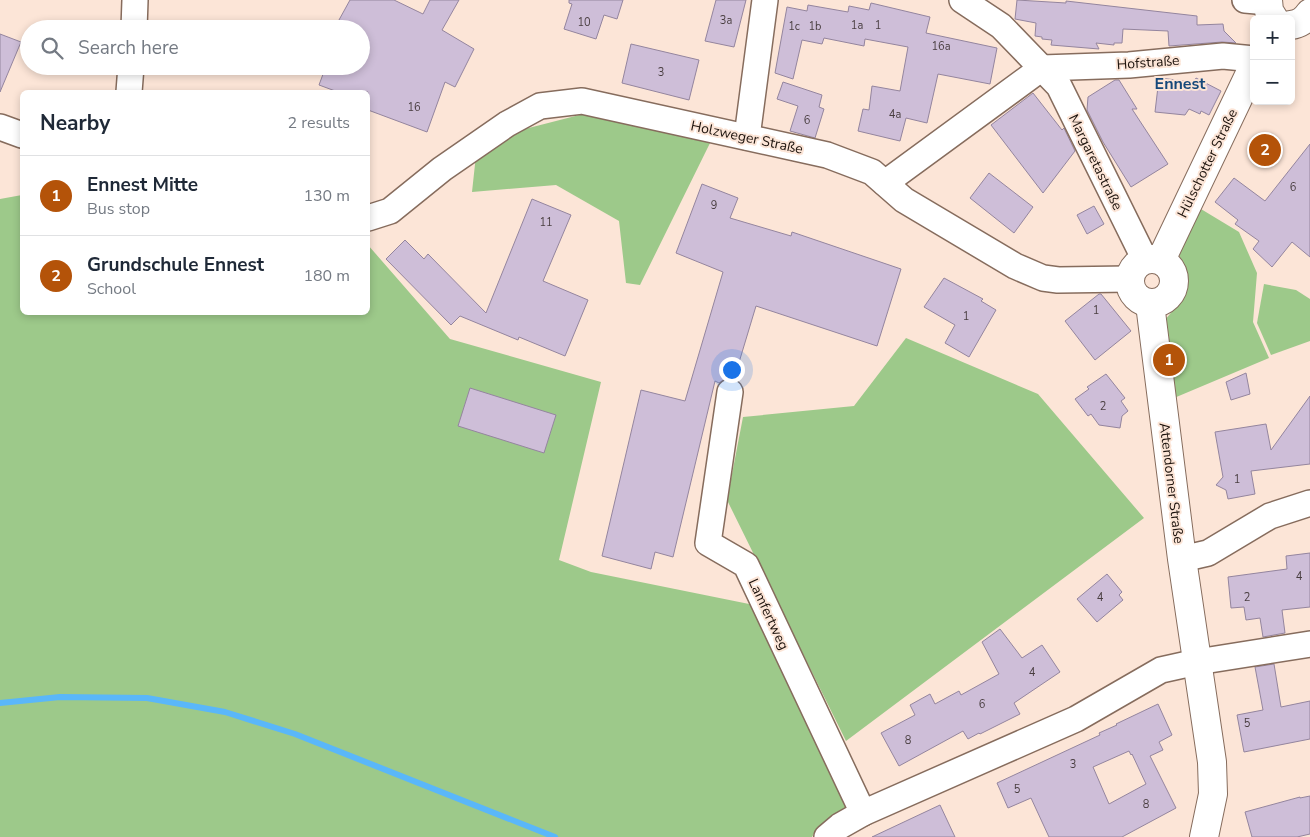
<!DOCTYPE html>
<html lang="en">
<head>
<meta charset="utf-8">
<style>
	:root { --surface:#fff; --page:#f6f6f7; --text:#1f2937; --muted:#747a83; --line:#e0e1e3; --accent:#b45309 }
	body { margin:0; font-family:"Nunito Sans",sans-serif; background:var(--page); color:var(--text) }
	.controls { position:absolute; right:15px; top:15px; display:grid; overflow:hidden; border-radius:8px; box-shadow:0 2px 8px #0003 }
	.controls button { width:45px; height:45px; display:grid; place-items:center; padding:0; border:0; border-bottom:1px solid var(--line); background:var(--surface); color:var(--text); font:25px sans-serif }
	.you { position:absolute; left:731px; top:369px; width:18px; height:18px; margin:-12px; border:4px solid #fff; border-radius:50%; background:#1a73e8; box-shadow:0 0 0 8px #1a73e833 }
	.badge { display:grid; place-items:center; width:32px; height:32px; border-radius:50%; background:var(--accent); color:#fff; font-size:16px; font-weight:700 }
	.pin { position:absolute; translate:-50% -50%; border:2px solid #fff; box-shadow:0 1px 5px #0006 }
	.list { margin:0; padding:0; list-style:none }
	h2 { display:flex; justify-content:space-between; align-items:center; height:65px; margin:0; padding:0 20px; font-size:21px }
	h2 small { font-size:16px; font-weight:400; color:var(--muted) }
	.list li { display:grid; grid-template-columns:32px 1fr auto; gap:15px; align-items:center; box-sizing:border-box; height:80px; padding:0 20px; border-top:1px solid var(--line) }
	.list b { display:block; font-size:19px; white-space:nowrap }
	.list p { margin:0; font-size:16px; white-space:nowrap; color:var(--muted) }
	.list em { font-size:16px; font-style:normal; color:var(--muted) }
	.icon { flex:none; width:28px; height:28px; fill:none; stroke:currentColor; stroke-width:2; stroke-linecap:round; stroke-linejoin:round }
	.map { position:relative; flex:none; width:1310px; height:837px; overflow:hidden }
	.search { position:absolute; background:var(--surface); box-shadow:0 2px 8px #0003; left:20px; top:20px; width:350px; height:55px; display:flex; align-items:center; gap:12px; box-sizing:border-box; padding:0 18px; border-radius:28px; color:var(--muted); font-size:19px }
	.panel { position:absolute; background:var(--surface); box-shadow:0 2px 8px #0003; left:20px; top:90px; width:350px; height:225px; border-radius:8px }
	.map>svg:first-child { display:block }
	.green { fill:#9dc98a }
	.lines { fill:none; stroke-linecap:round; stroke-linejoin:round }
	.stream { stroke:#5ab7f9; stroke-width:6 }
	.building { fill:#cebed8; stroke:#94859e; fill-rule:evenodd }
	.minor-casing { stroke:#866c5d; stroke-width:28 }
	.tertiary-casing { stroke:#866c5d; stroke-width:30 }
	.minor { stroke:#fff; stroke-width:25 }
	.tertiary { stroke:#fff; stroke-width:28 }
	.labels { text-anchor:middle; stroke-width:4; stroke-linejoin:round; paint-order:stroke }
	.number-label { font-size:11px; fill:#493e40 }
	.street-label { font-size:14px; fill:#1d130d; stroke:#fce5d7 }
	.quarter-label { font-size:16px; font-weight:bold; fill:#15487a; stroke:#fce5d7 }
</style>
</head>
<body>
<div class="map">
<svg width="1310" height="837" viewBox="0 0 1310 837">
	<rect width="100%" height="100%" fill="#fce5d7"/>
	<g class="green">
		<polygon points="591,112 711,141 640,285 626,283 619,221 556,185 472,192 476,155 517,131"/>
		<polygon points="22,195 22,312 368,312 368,245 450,339 601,382 559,560 591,572 759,606 850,806 816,830 812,837 0,837 0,199"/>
		<polygon points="1191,203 1239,232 1257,273 1253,322 1269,358 1174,398 1164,321 1181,301 1186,283 1178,250"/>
		<polygon points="1264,284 1296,290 1310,299 1310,341 1271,355 1257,323"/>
		<polygon points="906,338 1038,394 1144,518 846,741 727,500 743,417 854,406"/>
	</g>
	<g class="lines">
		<polyline class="stream" points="0,703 60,697 147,698 225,712 295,734 555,837"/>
	</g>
	<g class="building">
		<polygon points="350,0 394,0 423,14 430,0 459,0 442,30 474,49 455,87 445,82 427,132 368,110 368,92 338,92 319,85 326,66 361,66 361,29 334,29"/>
		<polygon points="569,0 623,0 617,19 604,15 596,39 564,29 572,4 569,3"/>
		<polygon points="716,0 746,0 734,47 705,41"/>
		<polygon points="1017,0 1066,3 1066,1 1197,16 1197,25 1223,24 1224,31 1236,43 1222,42 1169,46 1168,31 1123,29 1122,43 1114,43 1114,45 1096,43 1099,49 1051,45 1052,40 1042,39 1042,37 1035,36 1036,23 1015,19"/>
		<polygon points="871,3 930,17 926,33 997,48 990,84 938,74 927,123 906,118 900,141 858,131 863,109 869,110 872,86 900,91 908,47 865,39 864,46 824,38 822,44 802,40 793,79 775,73 787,7 807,11 808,5 848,12 849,6 869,10"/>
		<polygon points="0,34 21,42 0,92"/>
		<polygon points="631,44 699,60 689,100 622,83"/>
		<polygon points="1159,78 1194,82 1196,78 1221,91 1209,115 1201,111 1200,114 1189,109 1185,115 1155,112"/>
		<polygon points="1115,80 1119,80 1137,109 1132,109 1168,164 1131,187 1103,142 1087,110 1088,97"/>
		<polygon points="783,82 822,95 819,107 824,109 815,138 790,131 798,106 777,99"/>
		<polygon points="1033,93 1062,130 1064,128 1075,151 1043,193 991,125"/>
		<polygon points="1310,144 1310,257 1292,242 1272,267 1253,249 1259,241 1235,224 1238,220 1215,202 1234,178 1265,201"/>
		<polygon points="989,173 1033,207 1014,233 970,198"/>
		<polygon points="702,184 738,198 730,218 791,236 792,232 901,269 877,346 756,306 734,379 725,379 719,383 715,381 673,557 655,552 651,569 602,556 641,390 685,401 723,272 676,253"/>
		<polygon points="532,199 571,215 543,281 588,300 565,356 519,337 518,340 460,316 451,325 386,259 405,240 424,259 428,254 486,313"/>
		<polygon points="1094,206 1104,224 1087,234 1077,215"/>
		<polygon points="944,278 983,299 981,301 996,310 969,357 945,343 955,325 924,307"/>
		<polygon points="1099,294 1101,294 1131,331 1095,360 1065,321"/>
		<polygon points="1246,373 1250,394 1231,400 1226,382"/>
		<polygon points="1106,374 1125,398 1121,401 1128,411 1122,416 1120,428 1099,425 1091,414 1088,416 1075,399 1089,389 1087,387"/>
		<polygon points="470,388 556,415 544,453 458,426"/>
		<polygon points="1310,396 1310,464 1251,471 1255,494 1228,499 1226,490 1216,485 1223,477 1215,432 1266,424 1271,450"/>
		<polygon points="1310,553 1310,607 1282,610 1285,633 1263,637 1260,618 1246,620 1244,607 1231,608 1228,577 1287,569 1286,556"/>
		<polygon points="1107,574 1122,592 1119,595 1123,600 1097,622 1077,599"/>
		<polygon points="1000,629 1022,658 1042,645 1060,672 1014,703 1020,714 980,734 979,733 968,739 963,731 899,766 881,733 915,715 910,705 930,694 935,704 959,691 961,695 999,674 982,642"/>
		<polygon points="1274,664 1281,707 1310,701 1310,739 1244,752 1237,715 1263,710 1255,667"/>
		<path d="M1158,704L1172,735L1159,742L1163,750L1150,756L1176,808L1122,837H1049L1031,798L1008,808L997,783L1100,735L1099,733L1117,725L1116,724ZM1129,751L1131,755L1132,754L1146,784L1109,804L1093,767Z"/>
		<polygon points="1310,796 1310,834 1297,837 1252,837 1245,812 1300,797 1300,798"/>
		<polygon points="940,805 955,837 872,837"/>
	</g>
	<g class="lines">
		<defs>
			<g id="minor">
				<polyline points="962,0 1001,26 1059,86 1145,260"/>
				<polyline points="1245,0 1268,2"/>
				<polyline points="134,29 135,0"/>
				<polyline points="129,92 131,66"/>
				<polyline points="0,127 22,135"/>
				<polyline points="747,137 765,0"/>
				<polyline points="885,183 1042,68 1129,65 1223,56 1254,59"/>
				<polyline points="368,218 390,211 442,169 507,124 540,106 582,101 827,155 872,172 904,200 1015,266 1043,278 1058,280 1129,279"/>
				<polyline points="730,392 708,543 746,565 863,813"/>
				<polyline points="1182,559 1208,553 1270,516 1310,503"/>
				<polyline points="827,837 840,826 863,813 1076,719 1161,670 1197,662 1310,644"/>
			</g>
			<g id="tertiary">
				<polyline points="1268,0 1269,11 1274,19"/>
				<path d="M1291,25C1300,24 1305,20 1310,13"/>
				<circle cx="1152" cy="281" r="22"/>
				<polyline points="1161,260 1254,65"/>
				<polyline points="1150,304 1182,559 1212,762 1213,794 1204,837"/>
			</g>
		</defs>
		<use href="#minor" class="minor-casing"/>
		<use href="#tertiary" class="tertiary-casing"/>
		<use href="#minor" class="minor"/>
		<use href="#tertiary" class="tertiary"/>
	</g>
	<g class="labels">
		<g class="number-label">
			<text x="726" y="24">3a</text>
			<text x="584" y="26">10</text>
			<text x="857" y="29">1a</text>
			<text x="878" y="29">1</text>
			<text x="794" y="30">1c</text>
			<text x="815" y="30">1b</text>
			<text x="941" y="50">16a</text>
			<text x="661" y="76">3</text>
			<text x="414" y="111">16</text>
			<text x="895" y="118">4a</text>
			<text x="807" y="124">6</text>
			<text x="1293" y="191">6</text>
			<text x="714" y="209">9</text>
			<text x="546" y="226">11</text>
			<text x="1096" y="314">1</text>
			<text x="966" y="320">1</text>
			<text x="1103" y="410">2</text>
			<text x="1237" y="483">1</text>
			<text x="1299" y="580">4</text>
			<text x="1100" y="601">4</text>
			<text x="1247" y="601">2</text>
			<text x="1032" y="676">4</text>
			<text x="982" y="708">6</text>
			<text x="1247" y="727">5</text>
			<text x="908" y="744">8</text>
			<text x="1073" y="768">3</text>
			<text x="1017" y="793">5</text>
			<text x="1146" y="808">8</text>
		</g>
		<g class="street-label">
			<text transform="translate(1148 62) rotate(-4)" y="5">Hofstraße</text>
			<text transform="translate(747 137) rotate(12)" y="5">Holzweger Straße</text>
			<text transform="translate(1096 162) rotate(64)" y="5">Margaretastraße</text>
			<text transform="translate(1207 163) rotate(-64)" y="5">Hülschotter Straße</text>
			<text transform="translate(1172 483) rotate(83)" y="5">Attendorner Straße</text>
			<text transform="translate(769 614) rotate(65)" y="5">Lamfertweg</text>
		</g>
		<g class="quarter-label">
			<text x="1180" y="89">Ennest</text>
		</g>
	</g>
</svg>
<div class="controls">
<button>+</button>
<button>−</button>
</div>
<div class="you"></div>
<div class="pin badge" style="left:1169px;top:360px">1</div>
<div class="pin badge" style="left:1265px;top:150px">2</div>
<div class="search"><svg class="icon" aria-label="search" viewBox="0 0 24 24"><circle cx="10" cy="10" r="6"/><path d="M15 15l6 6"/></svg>Search here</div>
<section class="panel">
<h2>Nearby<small>2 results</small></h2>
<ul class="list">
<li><span class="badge">1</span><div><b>Ennest Mitte</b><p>Bus stop</p></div><em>130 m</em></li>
<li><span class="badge">2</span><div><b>Grundschule Ennest</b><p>School</p></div><em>180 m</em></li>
</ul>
</section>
</div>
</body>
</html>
